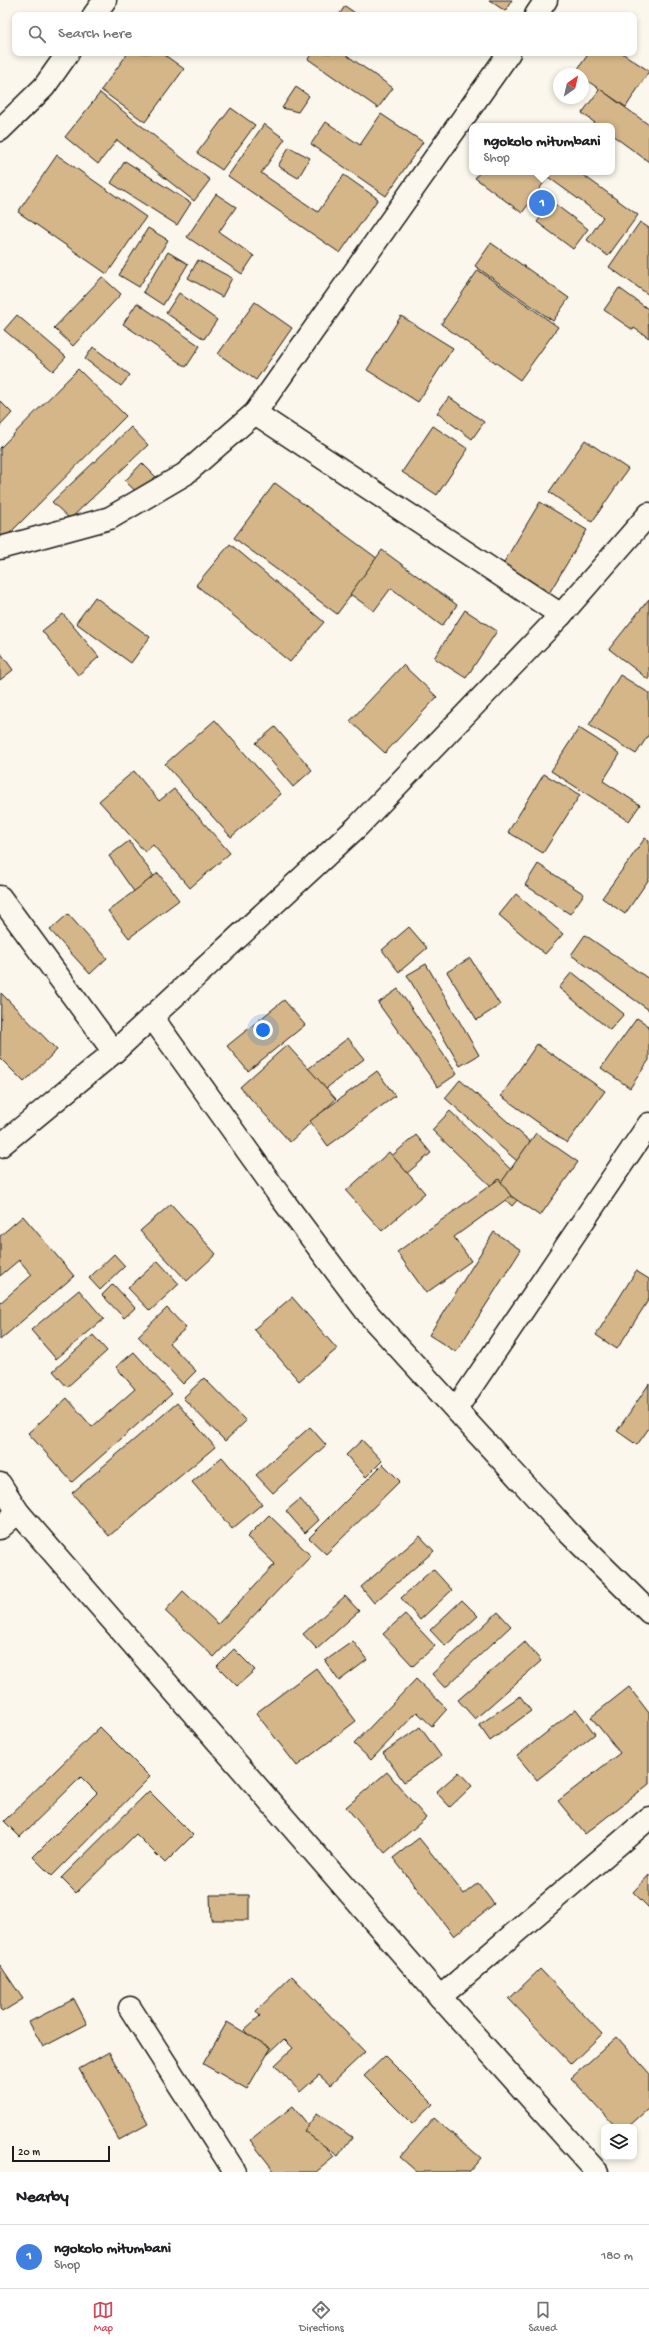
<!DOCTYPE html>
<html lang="en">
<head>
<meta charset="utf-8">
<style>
	:root { --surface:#fff; --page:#f6f6f6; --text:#202124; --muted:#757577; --line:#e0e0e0; --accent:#d1495b }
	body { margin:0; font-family:"Gochi Hand",sans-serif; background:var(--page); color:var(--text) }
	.controls { position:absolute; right:12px; bottom:12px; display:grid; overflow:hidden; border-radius:8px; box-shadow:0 2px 6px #0003 }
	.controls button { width:36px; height:36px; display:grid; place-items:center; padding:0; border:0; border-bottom:1px solid var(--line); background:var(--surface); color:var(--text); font:20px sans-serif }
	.compass { position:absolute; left:553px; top:68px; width:36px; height:36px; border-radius:50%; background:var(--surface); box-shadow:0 2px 6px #0003; rotate:34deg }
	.scale { position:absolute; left:12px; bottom:10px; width:98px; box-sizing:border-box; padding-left:4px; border:2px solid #1c1c1c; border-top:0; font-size:11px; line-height:14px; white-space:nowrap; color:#1c1c1c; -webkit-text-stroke:3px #fbf7ec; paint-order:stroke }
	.you { position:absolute; left:263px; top:1030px; width:14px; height:14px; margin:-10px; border:3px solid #fff; border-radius:50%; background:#1a73e8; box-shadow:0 0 0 6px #1a73e833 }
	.badge { display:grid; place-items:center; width:26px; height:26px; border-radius:50%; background:var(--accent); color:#fff; font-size:13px; font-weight:700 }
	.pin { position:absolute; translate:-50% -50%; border:2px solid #fff; box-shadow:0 1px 4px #0006 }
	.popup { position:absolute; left:469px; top:123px; width:146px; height:52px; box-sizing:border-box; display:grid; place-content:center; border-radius:8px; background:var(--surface); filter:drop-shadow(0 1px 3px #0005); font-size:13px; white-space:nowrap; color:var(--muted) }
	.popup b { font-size:15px; color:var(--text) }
	.popup::after { content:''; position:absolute; left:50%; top:100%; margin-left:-8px; border:8px solid transparent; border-top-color:var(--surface) }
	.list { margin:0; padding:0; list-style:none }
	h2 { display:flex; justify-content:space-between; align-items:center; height:52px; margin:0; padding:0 16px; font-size:17px }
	h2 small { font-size:13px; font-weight:400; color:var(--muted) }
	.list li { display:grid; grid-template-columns:26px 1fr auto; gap:12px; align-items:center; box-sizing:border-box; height:64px; padding:0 16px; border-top:1px solid var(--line) }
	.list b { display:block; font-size:15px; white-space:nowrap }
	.list p { margin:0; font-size:13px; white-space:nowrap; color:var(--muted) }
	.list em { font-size:13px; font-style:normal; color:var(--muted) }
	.icon { flex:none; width:22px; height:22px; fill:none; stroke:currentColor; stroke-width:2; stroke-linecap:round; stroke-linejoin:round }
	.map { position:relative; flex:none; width:649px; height:2172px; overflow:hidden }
	.search { position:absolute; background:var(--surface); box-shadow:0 2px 6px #0003; left:12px; right:12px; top:12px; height:44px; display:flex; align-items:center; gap:10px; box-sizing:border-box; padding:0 14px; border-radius:8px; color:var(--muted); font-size:15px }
	.sheet { height:116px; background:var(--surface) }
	nav { display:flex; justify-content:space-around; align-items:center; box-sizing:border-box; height:56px; border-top:1px solid var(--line); background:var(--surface); font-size:11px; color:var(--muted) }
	nav a { display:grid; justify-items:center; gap:2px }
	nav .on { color:var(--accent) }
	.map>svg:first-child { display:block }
	.building { fill:#d4b688; stroke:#1c1c1c }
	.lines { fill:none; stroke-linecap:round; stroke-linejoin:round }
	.minor-casing { stroke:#1c1c1c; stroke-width:25 }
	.minor { stroke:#fbf7ec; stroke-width:22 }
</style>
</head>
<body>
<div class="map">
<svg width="649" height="2172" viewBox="0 0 649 2172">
	<rect width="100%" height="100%" fill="#fbf7ec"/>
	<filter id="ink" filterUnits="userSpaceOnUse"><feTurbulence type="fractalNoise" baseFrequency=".025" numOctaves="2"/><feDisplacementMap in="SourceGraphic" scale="8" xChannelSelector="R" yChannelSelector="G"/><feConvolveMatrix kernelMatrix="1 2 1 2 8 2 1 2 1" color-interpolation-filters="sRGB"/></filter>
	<g filter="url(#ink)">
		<g class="building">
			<polygon points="489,0 512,0 505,11"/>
			<polygon points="345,6 358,15 339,15"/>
			<polygon points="128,53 162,53 184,69 145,122 101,90"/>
			<polygon points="312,53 345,53 345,54 393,88 378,108 308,59"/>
			<polygon points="589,53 622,53 649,71 626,107 583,78 583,74 575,73"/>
			<polygon points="296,87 309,96 298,112 282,108"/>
			<polygon points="600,89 649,125 649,162 612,135 612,126 599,126 582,113"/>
			<polygon points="100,93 210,180 194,201 117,140 98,164 65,137"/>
			<polygon points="231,108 255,125 222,170 197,153"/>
			<polygon points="381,114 423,142 386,196 311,144 326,122 360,145"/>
			<polygon points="264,124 285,139 261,173 318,212 344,175 378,199 340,253 228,176"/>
			<polygon points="289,147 310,158 298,178 278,166"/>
			<polygon points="57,155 146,217 107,274 18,212"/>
			<polygon points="125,161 191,203 177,225 111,183"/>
			<polygon points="480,172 579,172 638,215 608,256 587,240 603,217 548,177 522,213 475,178"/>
			<polygon points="216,194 236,207 219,232 254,256 242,274 187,237"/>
			<polygon points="552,202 588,229 573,249 537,222"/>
			<polygon points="640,222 649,228 649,295 609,267"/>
			<polygon points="148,228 168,240 139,287 119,275"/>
			<polygon points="491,243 569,298 553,321 475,266"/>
			<polygon points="168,252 188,264 163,305 143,292"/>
			<polygon points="198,260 232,278 222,297 188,278"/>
			<polygon points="478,270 558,327 520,380 441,324"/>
			<polygon points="102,277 121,294 73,346 54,328"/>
			<polygon points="619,288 648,309 649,338 634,328 633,330 604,310"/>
			<polygon points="179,293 217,320 204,339 166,313"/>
			<polygon points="255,302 292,328 256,380 218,354"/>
			<polygon points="137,303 200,346 186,367 123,324"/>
			<polygon points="17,315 66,357 53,371 4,330"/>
			<polygon points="401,316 453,348 418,402 367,370"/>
			<polygon points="93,347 130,375 121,386 85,359"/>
			<polygon points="78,369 126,416 4,539 0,535 0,448"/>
			<polygon points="449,397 484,422 472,439 437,413"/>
			<polygon points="0,401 12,413 0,426"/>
			<polygon points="433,426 468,449 437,495 402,472"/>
			<polygon points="131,427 148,445 70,519 52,502"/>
			<polygon points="585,440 628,469 592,522 549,492"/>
			<polygon points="142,463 164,485 147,502 125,481"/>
			<polygon points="275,483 378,559 337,614 234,538"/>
			<polygon points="540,502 587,530 548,595 501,567"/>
			<polygon points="230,544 324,622 290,662 196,585"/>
			<polygon points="382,550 457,605 442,626 391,588 374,611 350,594"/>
			<polygon points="95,597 150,637 131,663 76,623"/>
			<polygon points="649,599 649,680 609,649"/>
			<polygon points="465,610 497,631 466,678 434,658"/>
			<polygon points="63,614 99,657 78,675 42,631"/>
			<polygon points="0,652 13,670 0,680"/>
			<polygon points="403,665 437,697 385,753 350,721"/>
			<polygon points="620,675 649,693 649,734 636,754 589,725"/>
			<polygon points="215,720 281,794 231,837 165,764"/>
			<polygon points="275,727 312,770 293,787 256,743"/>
			<polygon points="579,728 620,754 603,781 640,805 629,821 551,771"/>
			<polygon points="134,771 159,801 174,789 230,853 190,888 153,845 145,852 99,801"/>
			<polygon points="544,774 580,795 543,853 508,832"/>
			<polygon points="645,838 649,841 649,879 625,914 602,898"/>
			<polygon points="129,841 167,895 147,910 109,856"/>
			<polygon points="538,864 584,894 570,914 525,885"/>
			<polygon points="158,873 179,900 129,938 108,911"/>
			<polygon points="516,894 563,934 545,954 499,915"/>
			<polygon points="68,914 107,958 90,974 50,930"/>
			<polygon points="409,927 427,948 399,972 382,950"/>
			<polygon points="585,935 649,979 649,1010 571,955"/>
			<polygon points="470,958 500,1005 477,1020 447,972"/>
			<polygon points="426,964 479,1055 460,1066 407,975"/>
			<polygon points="572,972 624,1014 610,1030 559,988"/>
			<polygon points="398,989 457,1074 438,1087 378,1003"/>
			<polygon points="1,993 57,1050 24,1082 0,1058"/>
			<polygon points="284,1000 305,1025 248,1071 227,1046"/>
			<polygon points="637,1018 649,1026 649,1060 630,1088 601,1068"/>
			<polygon points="348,1038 364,1059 302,1107 286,1086"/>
			<polygon points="537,1044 605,1091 567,1143 501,1096"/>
			<polygon points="287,1045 336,1099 290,1142 240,1087"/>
			<polygon points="377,1071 395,1096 328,1146 310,1121"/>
			<polygon points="460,1080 549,1158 533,1175 445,1098"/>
			<polygon points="450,1111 529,1187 512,1206 432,1130"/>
			<polygon points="536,1133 578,1162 540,1216 498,1187"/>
			<polygon points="416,1135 431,1153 380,1196 365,1179"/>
			<polygon points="389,1152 425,1193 382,1231 346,1191"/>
			<polygon points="499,1179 511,1196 454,1237 471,1261 426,1293 397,1252"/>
			<polygon points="171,1204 216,1254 187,1281 140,1231"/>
			<polygon points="23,1216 74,1276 0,1340 0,1303 32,1275 19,1260 0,1276 0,1236"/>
			<polygon points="494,1232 521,1250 456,1352 429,1335"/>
			<polygon points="114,1254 125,1266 100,1290 89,1278"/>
			<polygon points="158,1261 179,1284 150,1311 128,1288"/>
			<polygon points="636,1271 649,1279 649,1299 617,1349 596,1335"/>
			<polygon points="113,1284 135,1308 124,1318 102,1295"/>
			<polygon points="79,1290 104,1319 56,1359 31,1330"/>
			<polygon points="292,1297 337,1349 299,1381 254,1329"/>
			<polygon points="167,1308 186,1328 169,1343 196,1371 183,1384 138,1336"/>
			<polygon points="93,1335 107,1351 67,1387 53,1371"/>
			<polygon points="134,1352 172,1394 72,1482 28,1433 67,1398 92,1427 135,1389 116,1367"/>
			<polygon points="204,1378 246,1421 225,1441 183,1398"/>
			<polygon points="649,1384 649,1428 637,1445 617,1431"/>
			<polygon points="177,1403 215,1447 109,1536 72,1493"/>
			<polygon points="310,1427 326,1445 273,1493 256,1475"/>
			<polygon points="362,1440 382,1461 366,1477 346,1455"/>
			<polygon points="222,1457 262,1504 232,1529 192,1482"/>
			<polygon points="383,1464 400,1481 326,1554 309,1538"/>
			<polygon points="300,1499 319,1520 305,1533 286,1511"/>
			<polygon points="269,1515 311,1556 214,1657 165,1611 183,1591 218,1624 275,1564 247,1537"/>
			<polygon points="420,1536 434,1551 374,1603 361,1587"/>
			<polygon points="433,1569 452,1590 420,1620 401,1598"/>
			<polygon points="345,1596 359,1611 317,1649 303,1634"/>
			<polygon points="462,1600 478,1616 445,1646 430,1630"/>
			<polygon points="498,1612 511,1626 445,1688 432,1674"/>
			<polygon points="405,1614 435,1646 413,1666 383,1634"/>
			<polygon points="353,1641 367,1660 339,1681 325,1661"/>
			<polygon points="525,1642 541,1661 475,1719 458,1700"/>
			<polygon points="234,1649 255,1670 237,1686 217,1666"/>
			<polygon points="316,1668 356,1721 297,1766 256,1713"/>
			<polygon points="416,1679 447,1709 432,1726 417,1712 371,1760 354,1744"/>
			<polygon points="629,1687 649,1713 649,1784 585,1834 558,1801 620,1753 591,1717"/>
			<polygon points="520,1696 531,1711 490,1741 479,1725"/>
			<polygon points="576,1709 595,1734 537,1780 517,1756"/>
			<polygon points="100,1727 150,1777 52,1876 33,1857 97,1793 81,1777 20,1837 4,1821"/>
			<polygon points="420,1727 441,1756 404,1782 383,1753"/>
			<polygon points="387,1772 426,1818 385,1853 346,1807"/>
			<polygon points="459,1772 472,1786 450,1807 436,1792"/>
			<polygon points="149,1791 193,1835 165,1863 136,1834 76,1893 61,1878"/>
			<polygon points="419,1838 464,1894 478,1883 494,1904 454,1936 393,1858"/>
			<polygon points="649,1875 649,1908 633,1892"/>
			<polygon points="210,1895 249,1895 249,1920 211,1920"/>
			<polygon points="0,1965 23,1999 2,2012 0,2010"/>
			<polygon points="540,1969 602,2034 571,2064 509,1999"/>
			<polygon points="292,1976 365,2052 330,2085 319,2075 300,2092 275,2065 293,2048 284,2039 267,2055 244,2030 260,2016 256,2011"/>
			<polygon points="74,1999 87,2024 43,2047 29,2022"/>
			<polygon points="227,2022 271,2048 247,2089 203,2064"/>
			<polygon points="617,2037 649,2073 649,2108 628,2127 616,2127 571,2078"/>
			<polygon points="109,2052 148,2124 119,2140 79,2069"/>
			<polygon points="385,2056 433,2104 412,2124 364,2076"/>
			<polygon points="293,2106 334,2157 316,2172 275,2172 250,2140"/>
			<polygon points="317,2113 352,2137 338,2156 304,2131"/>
			<polygon points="434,2118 481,2158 469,2172 417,2172 400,2157"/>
		</g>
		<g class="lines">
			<defs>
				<g id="minor">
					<polyline points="94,15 105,0"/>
					<polyline points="536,15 546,0"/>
					<polyline points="0,130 44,87 68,53"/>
					<polyline points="255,413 561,615"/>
					<polyline points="0,548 110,518 185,474 255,413 509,53"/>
					<polyline points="0,897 114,1052"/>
					<polyline points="152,1017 279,1195 369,1315 568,1532 649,1612"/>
					<polyline points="0,1146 114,1052 357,827 561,615 649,514"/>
					<polyline points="456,1409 649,1124"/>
					<polyline points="0,1484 18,1512 440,1997 597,2172"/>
					<polyline points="0,1528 18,1512"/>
					<polyline points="440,1997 649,1818"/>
					<polyline points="130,2008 235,2172"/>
				</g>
			</defs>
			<use href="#minor" class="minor-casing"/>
			<use href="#minor" class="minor"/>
		</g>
	</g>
</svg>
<div class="controls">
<button><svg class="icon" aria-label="layers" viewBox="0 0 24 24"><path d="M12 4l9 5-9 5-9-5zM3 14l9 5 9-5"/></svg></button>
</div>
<svg class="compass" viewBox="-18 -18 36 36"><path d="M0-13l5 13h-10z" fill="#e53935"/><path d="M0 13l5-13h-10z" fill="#757577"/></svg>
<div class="scale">20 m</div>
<div class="you"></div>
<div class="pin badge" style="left:542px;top:203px;background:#3f7fe0">1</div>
<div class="popup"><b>ngokolo mitumbani</b>Shop</div>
<div class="search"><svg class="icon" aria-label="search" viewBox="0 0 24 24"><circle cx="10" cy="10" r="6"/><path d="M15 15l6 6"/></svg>Search here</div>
</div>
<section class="sheet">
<h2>Nearby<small></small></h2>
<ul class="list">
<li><span class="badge" style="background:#3f7fe0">1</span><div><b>ngokolo mitumbani</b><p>Shop</p></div><em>180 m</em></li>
</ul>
</section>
<nav>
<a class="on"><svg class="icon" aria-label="map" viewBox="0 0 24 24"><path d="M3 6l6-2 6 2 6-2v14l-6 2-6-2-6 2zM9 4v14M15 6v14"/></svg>Map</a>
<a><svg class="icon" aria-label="directions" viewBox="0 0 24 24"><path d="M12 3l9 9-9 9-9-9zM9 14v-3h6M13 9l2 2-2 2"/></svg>Directions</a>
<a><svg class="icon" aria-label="saved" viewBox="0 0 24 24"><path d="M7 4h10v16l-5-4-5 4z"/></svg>Saved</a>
</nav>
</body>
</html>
